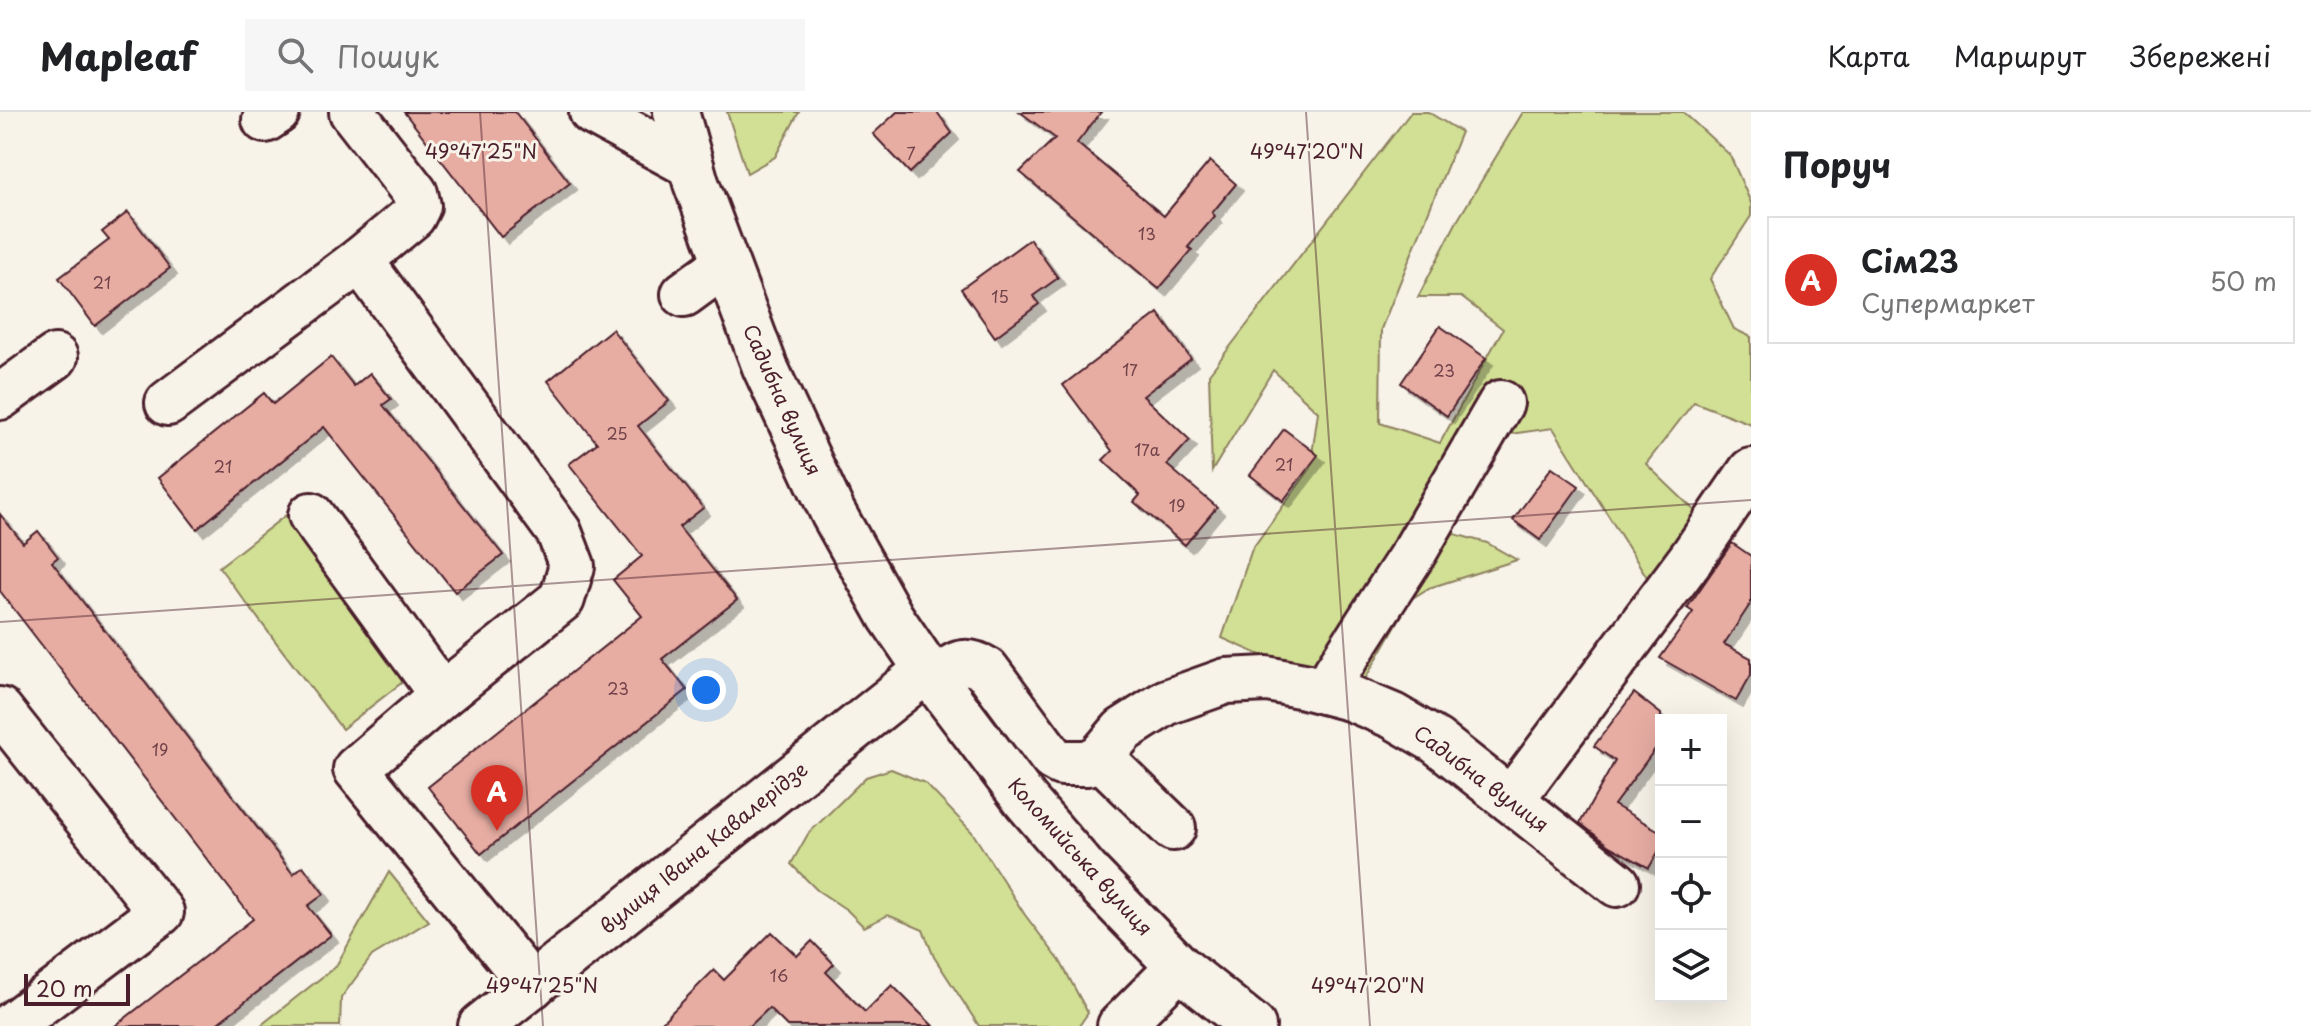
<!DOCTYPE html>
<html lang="uk">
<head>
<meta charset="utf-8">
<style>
	:root { --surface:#fff; --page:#f6f6f6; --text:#202124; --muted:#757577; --line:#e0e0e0; --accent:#d93025 }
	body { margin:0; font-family:"Playpen Sans",sans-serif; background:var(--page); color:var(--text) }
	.controls { position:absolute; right:24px; bottom:24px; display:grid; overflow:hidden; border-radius:0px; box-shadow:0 8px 32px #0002 }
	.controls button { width:72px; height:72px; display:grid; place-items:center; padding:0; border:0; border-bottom:2px solid var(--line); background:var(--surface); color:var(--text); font:40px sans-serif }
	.scale { position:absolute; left:24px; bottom:20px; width:106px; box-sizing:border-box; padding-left:8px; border:4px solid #4a1f2b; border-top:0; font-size:22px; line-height:28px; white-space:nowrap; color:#4a1f2b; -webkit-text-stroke:6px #f7f3e8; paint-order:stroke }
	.you { position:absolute; left:706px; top:578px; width:28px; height:28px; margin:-20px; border:6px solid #fff; border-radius:50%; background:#1a73e8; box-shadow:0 0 0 12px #1a73e833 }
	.badge { display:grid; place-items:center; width:52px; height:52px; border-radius:50%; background:var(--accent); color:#fff; font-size:26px; font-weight:700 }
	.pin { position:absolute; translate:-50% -66px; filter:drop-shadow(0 2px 4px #0008) }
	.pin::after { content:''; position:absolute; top:42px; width:28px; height:24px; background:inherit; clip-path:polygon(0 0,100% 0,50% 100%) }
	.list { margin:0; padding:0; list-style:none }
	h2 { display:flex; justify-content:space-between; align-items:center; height:104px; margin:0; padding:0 32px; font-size:34px }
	h2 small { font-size:26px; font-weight:400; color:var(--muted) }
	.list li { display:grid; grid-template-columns:52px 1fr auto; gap:24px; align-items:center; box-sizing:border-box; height:128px; margin:0 16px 16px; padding:0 16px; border:2px solid var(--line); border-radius:0px }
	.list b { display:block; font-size:30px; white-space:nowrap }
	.list p { margin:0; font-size:26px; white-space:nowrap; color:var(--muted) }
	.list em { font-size:26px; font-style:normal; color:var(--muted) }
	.icon { flex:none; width:44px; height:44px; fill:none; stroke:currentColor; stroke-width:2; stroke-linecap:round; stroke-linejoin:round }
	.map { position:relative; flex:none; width:1751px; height:914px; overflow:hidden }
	header { display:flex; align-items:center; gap:48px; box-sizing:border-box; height:112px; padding:0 40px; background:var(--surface); border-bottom:2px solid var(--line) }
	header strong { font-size:38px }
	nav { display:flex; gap:44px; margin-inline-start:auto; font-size:28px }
	.search { width:560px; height:72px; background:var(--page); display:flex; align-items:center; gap:20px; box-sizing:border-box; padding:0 28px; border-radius:0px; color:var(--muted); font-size:30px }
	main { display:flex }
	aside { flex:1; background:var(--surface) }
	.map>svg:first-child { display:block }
	.green { fill:#d1e094; stroke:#8e8060; stroke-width:2 }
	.building { fill:#e7ada3; stroke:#4a1f2b; stroke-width:2; filter:url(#shadow) }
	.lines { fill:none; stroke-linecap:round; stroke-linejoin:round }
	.minor-casing { stroke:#4a1f2b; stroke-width:50 }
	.minor { stroke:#f7f3e8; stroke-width:44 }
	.ticks { fill:none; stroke:#4a1f2b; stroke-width:2; stroke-opacity:0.45 }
	.labels { text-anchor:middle; stroke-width:6; stroke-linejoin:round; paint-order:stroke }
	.number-label { font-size:16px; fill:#714249 }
	.street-label { font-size:20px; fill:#4a1f2b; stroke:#f7f3e8 }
	.ticks-label { font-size:20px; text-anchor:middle; fill:#4a1f2b; stroke:#f7f3e8; stroke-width:6; stroke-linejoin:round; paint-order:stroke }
</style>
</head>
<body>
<header>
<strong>Mapleaf</strong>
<div class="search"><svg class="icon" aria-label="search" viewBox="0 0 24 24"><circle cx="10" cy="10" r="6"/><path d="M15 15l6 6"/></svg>Пошук</div>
<nav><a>Карта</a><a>Маршрут</a><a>Збережені</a></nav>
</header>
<main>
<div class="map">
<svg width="1751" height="914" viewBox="0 0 1751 914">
	<defs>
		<filter id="shadow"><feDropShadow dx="7" dy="7" stdDeviation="0" flood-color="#0004"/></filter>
	</defs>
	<rect width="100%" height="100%" fill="#f7f3e8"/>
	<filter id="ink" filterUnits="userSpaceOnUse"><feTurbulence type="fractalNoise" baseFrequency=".0125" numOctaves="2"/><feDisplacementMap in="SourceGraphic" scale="16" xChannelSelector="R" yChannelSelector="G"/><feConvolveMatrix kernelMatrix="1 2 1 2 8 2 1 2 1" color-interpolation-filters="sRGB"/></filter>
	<g filter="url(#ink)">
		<g class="green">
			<polygon points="727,0 799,0 775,45 747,61"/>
			<polygon points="1411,0 1428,0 1461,20 1381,217 1380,311 1440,331 1503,217 1461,185 1418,185 1456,111 1523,0 1683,0 1730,43 1751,91 1751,104 1710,167 1734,217 1751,225 1751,312 1694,290 1646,352 1696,400 1652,473 1553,316 1482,326 1429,415 1487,431 1517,448 1429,476 1411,487 1364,569 1283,553 1222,526 1252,437 1310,357 1318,300 1273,258 1212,359 1209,262"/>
			<polygon points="286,403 409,565 342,617 219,455"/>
			<polygon points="891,657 925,671 972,720 1025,803 1060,849 1088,901 1079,914 979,914 934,845 923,818 888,803 864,815 847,798 817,778 791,752 808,722 866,665"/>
			<polygon points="389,760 429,809 372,844 341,886 340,914 260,914 336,854"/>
		</g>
		<g class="building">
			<polygon points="404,0 515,0 570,71 501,125"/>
			<polygon points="897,0 937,0 952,21 910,61 873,22"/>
			<polygon points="1020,0 1101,0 1077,31 1164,104 1210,49 1236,72 1212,101 1215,104 1188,135 1192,138 1159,177 1020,60 1055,26"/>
			<polygon points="128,100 170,156 95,214 59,166 109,128 102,120"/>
			<polygon points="1030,127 1058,166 1033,184 1039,192 995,225 961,177"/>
			<polygon points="1158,201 1191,247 1143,284 1190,328 1167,353 1217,395 1185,433 1134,390 1140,383 1103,348 1112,339 1063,273"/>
			<polygon points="1440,214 1486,246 1447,304 1401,271"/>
			<polygon points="612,217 669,289 638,314 703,396 679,415 737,488 662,547 687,578 481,742 428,675 642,504 613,468 642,444 569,352 597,331 548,269"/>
			<polygon points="331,245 354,274 370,261 391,287 383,293 503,443 455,480 324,315 197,417 158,366 264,281 273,292"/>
			<polygon points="1284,317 1318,343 1283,389 1250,363"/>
			<polygon points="1552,355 1579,374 1540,428 1513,408"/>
			<polygon points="0,402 23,431 38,419 58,445 52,450 293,762 303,754 324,782 308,794 331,823 214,914 115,914 253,807 0,479"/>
			<polygon points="1732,431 1751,444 1751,491 1724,532 1751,546 1751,563 1736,589 1660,546 1693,500 1687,496"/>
			<polygon points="1634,581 1661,602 1661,629 1614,693 1661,720 1661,735 1649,756 1609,734 1580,711 1615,649 1594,634"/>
			<polygon points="772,820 797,844 812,829 834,852 826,860 865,900 892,873 933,914 787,914 769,896 750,914 658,914 714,858 724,868"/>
		</g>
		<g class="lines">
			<defs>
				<g id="minor">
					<polyline points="352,0 415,81 418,94 413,104 360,148 559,420 572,454 562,487 442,583 356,657 532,874"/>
					<polyline points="592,0 690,53"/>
					<polyline points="676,0 696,71 765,255 833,401 891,505 927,558 1026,689 1087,760 1179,855 1253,914"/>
					<polyline points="265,8 277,0"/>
					<polyline points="684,182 725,152"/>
					<polyline points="0,285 55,245"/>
					<polyline points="168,291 360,148"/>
					<polyline points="311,403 442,583"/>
					<path d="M936,569C954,553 963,543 987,558L1052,646L1061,651H1088L1100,645L1123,618L1167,590L1226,569L1267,567L1304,574L1350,586L1393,604L1436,629L1617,772"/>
					<polyline points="1324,579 1416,437 1501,291"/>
					<polyline points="0,598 161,800 10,914"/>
					<polyline points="1100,645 1173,716"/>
					<polyline points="1511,688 1692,445 1751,359"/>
					<polyline points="481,914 927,558"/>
					<polyline points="1120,914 1179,855"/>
				</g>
			</defs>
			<use href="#minor" class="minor-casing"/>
			<use href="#minor" class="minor"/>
		</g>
	</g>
	<path class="ticks" d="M480,0L543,914M1306,0L1370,914M0,510L1751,388"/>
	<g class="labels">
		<g class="number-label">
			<text x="911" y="48">7</text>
			<text x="1147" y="128">13</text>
			<text x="102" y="177">21</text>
			<text x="1000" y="191">15</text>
			<text x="1130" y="264">17</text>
			<text x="1444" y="265">23</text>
			<text x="617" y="328">25</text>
			<text x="1147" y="344">17а</text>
			<text x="1284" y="359">21</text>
			<text x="223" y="361">21</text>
			<text x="1177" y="400">19</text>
			<text x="618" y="583">23</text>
			<text x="160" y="644">19</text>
			<text x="779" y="870">16</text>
		</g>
		<g class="street-label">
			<text transform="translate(782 288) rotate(66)" y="7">Садибна вулиця</text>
			<text transform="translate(1481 667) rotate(37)" y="7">Садибна вулиця</text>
			<text transform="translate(704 736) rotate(-39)" y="7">вулиця Івана Кавалерідзе</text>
			<text transform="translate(1080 745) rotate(48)" y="7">Коломийська вулиця</text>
		</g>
	</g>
	<g class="ticks-label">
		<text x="481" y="47">49°47'25"N</text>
		<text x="1307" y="47">49°47'20"N</text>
		<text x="542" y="881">49°47'25"N</text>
		<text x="1368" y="881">49°47'20"N</text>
	</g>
</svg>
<div class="controls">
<button>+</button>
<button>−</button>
<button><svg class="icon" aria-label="locate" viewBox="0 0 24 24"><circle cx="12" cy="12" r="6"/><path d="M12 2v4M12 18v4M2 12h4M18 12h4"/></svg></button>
<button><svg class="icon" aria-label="layers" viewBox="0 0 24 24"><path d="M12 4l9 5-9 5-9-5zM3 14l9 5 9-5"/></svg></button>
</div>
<div class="scale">20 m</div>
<div class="you"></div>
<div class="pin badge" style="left:497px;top:719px">A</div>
</div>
<aside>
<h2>Поруч<small></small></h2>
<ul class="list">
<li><span class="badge">A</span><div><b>Сім23</b><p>Супермаркет</p></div><em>50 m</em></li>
</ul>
</aside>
</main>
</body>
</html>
